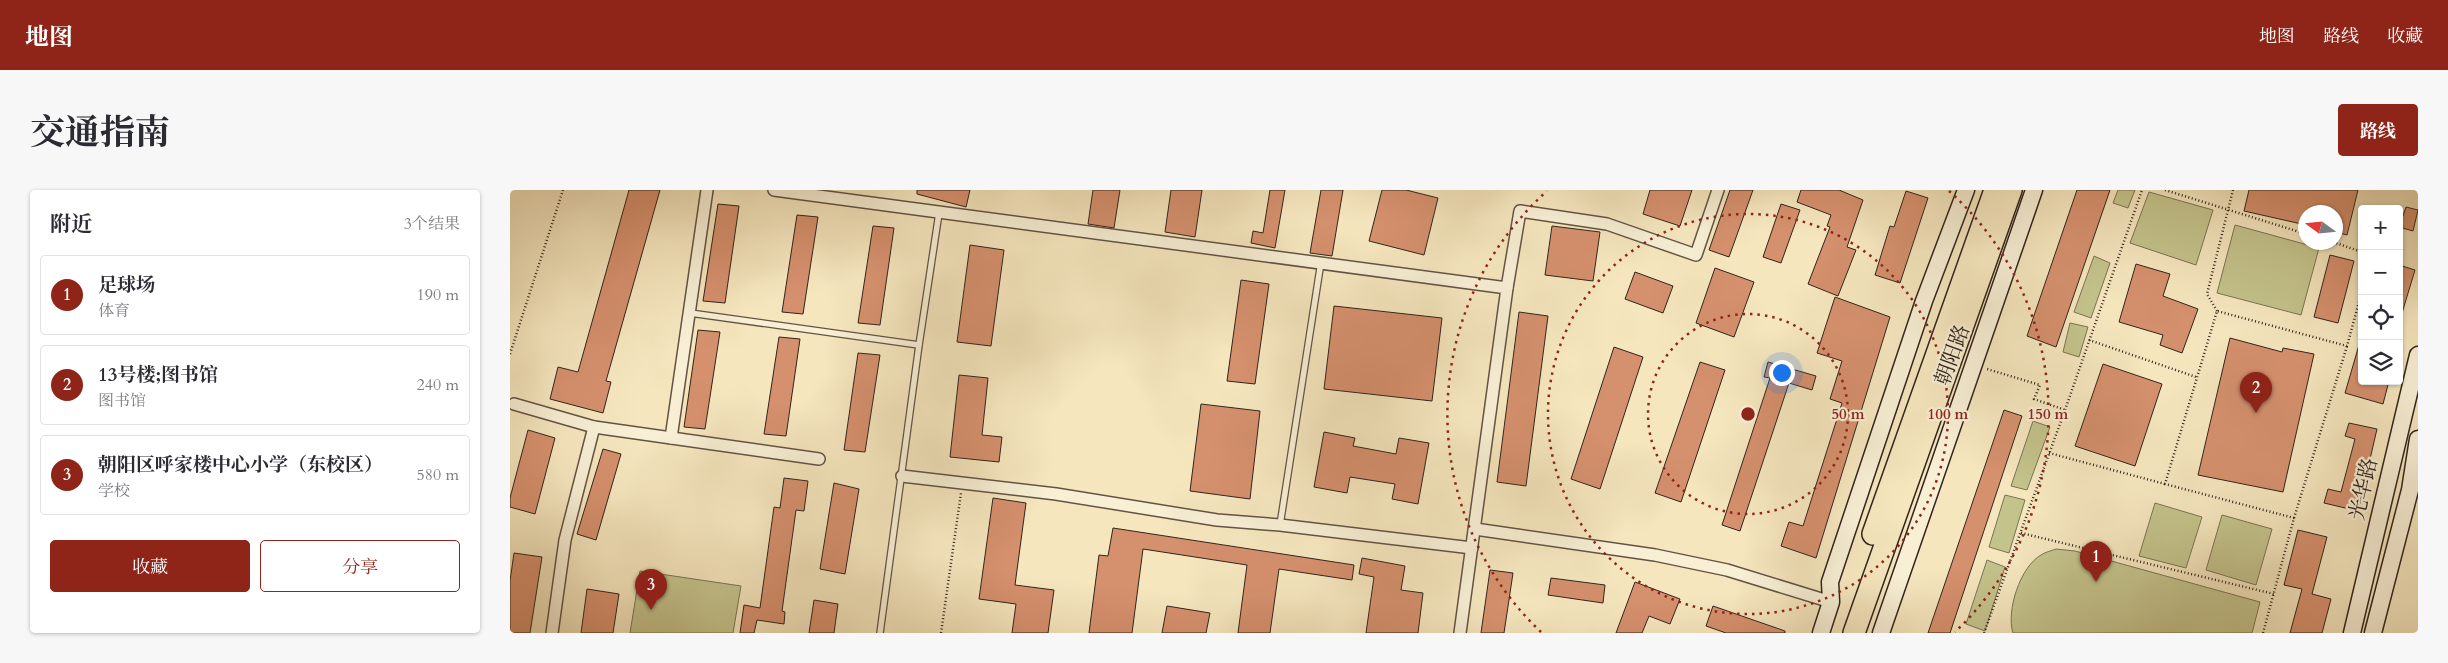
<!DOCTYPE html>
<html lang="zh">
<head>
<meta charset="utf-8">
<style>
	:root { --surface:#fff; --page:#f7f7f7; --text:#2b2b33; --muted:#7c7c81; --line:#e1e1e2; --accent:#8f2418 }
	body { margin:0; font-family:Cardo,"Noto Serif SC",serif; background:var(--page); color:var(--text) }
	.controls { position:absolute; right:15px; top:15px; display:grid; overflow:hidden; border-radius:5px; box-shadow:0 1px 4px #0004 }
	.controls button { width:45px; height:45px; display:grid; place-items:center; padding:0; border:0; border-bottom:1px solid var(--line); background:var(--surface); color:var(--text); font:25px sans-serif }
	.compass { position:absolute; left:1788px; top:15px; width:45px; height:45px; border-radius:50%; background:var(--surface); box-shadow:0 1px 4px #0004; rotate:285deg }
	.you { position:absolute; left:1271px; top:182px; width:18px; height:18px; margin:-12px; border:4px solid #fff; border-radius:50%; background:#1a73e8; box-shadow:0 0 0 8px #1a73e833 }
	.badge { display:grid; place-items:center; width:32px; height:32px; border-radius:50%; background:var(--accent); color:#fff; font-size:16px; font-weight:700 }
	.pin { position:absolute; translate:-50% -41px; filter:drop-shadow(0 1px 2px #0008) }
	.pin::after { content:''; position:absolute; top:26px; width:18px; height:15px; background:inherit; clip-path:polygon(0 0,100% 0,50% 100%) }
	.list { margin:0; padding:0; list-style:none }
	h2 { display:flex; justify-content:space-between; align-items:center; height:65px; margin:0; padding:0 20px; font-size:21px }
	h2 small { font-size:16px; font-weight:400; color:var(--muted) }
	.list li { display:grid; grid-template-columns:32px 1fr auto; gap:15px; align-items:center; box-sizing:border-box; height:80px; margin:0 10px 10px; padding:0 10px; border:1px solid var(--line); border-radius:5px }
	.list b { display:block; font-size:19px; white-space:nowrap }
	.list p { margin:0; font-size:16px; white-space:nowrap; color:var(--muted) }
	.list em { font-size:16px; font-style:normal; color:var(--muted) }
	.actions { display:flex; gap:10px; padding:15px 20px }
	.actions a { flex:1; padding:11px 0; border:1px solid var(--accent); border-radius:5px; text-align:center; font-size:18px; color:var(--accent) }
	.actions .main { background:var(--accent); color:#fff }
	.icon { flex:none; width:28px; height:28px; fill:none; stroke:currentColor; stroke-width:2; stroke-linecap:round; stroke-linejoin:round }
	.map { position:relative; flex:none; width:1908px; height:443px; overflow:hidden; border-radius:5px }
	header { display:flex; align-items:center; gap:30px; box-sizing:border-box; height:70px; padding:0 25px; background:var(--accent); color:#fff }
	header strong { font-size:24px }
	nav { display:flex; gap:28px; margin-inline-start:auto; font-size:18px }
	.intro { display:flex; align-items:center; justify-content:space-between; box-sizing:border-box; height:120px; padding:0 30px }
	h1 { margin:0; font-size:35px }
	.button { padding:12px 22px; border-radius:5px; background:var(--accent); color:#fff; font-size:18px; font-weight:700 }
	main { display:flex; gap:30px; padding:0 30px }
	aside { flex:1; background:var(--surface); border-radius:5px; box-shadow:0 1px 4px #0004 }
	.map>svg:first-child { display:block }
	.green { fill:#c4c38c; stroke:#7a7454 }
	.building { fill:#d5906d; stroke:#31241c }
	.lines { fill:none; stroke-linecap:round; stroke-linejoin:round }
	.lane-casing { stroke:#625444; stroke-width:8 }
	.street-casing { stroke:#625444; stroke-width:14 }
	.secondary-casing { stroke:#31241c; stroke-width:19 }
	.highway-casing { stroke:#31241c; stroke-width:24 }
	.path { stroke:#31241c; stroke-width:2.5; stroke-dasharray:1 2.5; stroke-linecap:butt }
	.lane { stroke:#f8efd5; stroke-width:5.5 }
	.street { stroke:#f8efd5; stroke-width:11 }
	.secondary { stroke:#f8efd5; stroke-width:16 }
	.highway { stroke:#f5e6be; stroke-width:21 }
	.ring { fill:none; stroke:#8f2418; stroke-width:2.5; stroke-dasharray:2.5 5 }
	.labels { text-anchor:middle; stroke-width:4.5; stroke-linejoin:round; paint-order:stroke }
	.street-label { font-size:21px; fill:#31241c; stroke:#f8efd5 }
	.centre { fill:#8f2418; stroke:#f8efd5; stroke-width:2.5 }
	.ring-label { font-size:15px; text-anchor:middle; font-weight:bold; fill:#8f2418; stroke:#f8efd5; stroke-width:4.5; stroke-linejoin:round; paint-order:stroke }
</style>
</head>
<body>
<header>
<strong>地图</strong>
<nav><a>地图</a><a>路线</a><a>收藏</a></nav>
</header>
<div class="intro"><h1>交通指南</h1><a class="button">路线</a></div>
<main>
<aside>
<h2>附近<small>3个结果</small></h2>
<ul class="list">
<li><span class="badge">1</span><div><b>足球场</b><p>体育</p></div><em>190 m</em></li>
<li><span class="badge">2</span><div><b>13号楼;图书馆</b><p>图书馆</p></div><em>240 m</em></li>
<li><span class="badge">3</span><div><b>朝阳区呼家楼中心小学（东校区）</b><p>学校</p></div><em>580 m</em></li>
</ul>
<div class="actions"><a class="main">收藏</a><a>分享</a></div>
</aside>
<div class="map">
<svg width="1908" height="443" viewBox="0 0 1908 443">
	<rect width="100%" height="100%" fill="#f5e6be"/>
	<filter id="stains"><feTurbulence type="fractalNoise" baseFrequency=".004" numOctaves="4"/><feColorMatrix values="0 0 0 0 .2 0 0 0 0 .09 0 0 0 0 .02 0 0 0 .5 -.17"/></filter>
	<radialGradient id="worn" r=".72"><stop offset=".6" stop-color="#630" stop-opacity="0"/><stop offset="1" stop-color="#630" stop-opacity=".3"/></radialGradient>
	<g class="green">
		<polygon points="1608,0 1625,0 1618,18 1603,13"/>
		<polygon points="1639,2 1703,20 1686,75 1620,53"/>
		<polygon points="1725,35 1809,58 1791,125 1707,103"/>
		<polygon points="1584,66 1600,73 1581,128 1564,122"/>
		<polygon points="1560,133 1578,137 1569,167 1553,162"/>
		<polygon points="1523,231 1540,237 1517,300 1501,296"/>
		<polygon points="1495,305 1515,310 1499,363 1479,357"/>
		<polygon points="1645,313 1692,327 1676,378 1629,366"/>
		<polygon points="1712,325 1762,339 1746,395 1696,380"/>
		<path d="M1546,359L1565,361L1750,412L1742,443H1503C1496,421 1510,377 1531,365C1535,362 1541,361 1546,359Z"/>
		<polygon points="1477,370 1495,377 1475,441 1456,434"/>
		<polygon points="130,381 231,396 223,443 120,443"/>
	</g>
	<g class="building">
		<polygon points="119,0 150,0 96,191 101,192 93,223 40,209 48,177 68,182"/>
		<polygon points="407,0 460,0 456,17 407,4"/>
		<polygon points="583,0 610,0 604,38 578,34"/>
		<polygon points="661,0 692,0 685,47 655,42"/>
		<polygon points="760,0 775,0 765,58 741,53 743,41 753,43"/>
		<polygon points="811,0 833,0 822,66 800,63"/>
		<polygon points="872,0 896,0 928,8 914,65 859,51"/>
		<polygon points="1140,0 1182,0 1170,36 1133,24"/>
		<polygon points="1220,0 1243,0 1219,67 1199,60"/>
		<polygon points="1291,0 1329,0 1353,10 1337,57 1346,60 1328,106 1298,94 1320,37 1317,36 1321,25 1287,12"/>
		<polygon points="1567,0 1600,0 1546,157 1517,146"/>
		<polygon points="1739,0 1848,0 1837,45 1826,42 1826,22 1796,22 1796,35 1734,21"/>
		<polygon points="1396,1 1418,8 1390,93 1365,85 1380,36 1384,37"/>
		<polygon points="208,14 229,16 215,113 193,111"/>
		<polygon points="1271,14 1290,20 1271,73 1253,67"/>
		<polygon points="1896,17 1908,20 1903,41 1889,37"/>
		<polygon points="287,25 308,27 293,124 272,122"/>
		<polygon points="363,36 384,38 370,135 348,133"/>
		<polygon points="1042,36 1090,42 1083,91 1035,85"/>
		<polygon points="460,55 494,60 481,156 447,152"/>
		<polygon points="1820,65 1844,71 1828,133 1804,127"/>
		<polygon points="1626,74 1660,84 1653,106 1688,119 1672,163 1650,155 1653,145 1609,132"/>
		<polygon points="1889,75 1905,80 1892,123 1889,123"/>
		<polygon points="1205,78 1244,92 1224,147 1186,133"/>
		<polygon points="1125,82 1163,96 1153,123 1115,109"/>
		<polygon points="731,90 759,94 745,194 717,191"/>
		<polygon points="1325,107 1380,127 1306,368 1271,356 1279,332 1293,336 1332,213 1320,209 1332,171 1307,163"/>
		<polygon points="824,116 932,128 922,211 814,199"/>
		<polygon points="1009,122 1038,126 1016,296 987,292"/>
		<polygon points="188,140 210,142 195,239 174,237"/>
		<polygon points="269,147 290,149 276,246 254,244"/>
		<polygon points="1720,148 1772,162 1773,158 1804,164 1773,302 1688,285"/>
		<polygon points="1849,155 1852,155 1852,191 1879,191 1873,214 1835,203"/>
		<polygon points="1104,157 1133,167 1090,299 1061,289"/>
		<polygon points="348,163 370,165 355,262 334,260"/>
		<polygon points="1190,172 1215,180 1171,312 1145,303"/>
		<polygon points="1258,172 1306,186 1302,200 1279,193 1230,341 1212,335 1260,188 1254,187"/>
		<polygon points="1593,174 1652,194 1625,276 1565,256"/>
		<polygon points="449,185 478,188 472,245 492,247 489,272 440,267"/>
		<polygon points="691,214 750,221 740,309 680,301"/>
		<polygon points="1494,220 1512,226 1440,443 1418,443"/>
		<polygon points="1839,233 1867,239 1848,321 1814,313 1818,299 1831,302 1845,249 1835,246"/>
		<polygon points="18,240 45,248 25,324 0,317 0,308"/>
		<polygon points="814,242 845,248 843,256 886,264 889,248 919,253 908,314 882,309 885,294 840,287 837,303 804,297"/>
		<polygon points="93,259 111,264 86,350 67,344"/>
		<polygon points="274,288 298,291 294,321 286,320 272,421 275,422 274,434 247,430 244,443 230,443 234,415 250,418 264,317 270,318"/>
		<polygon points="324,293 349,299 335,384 310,379"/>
		<polygon points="483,308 516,313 505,395 544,400 538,443 502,443 506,414 469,409"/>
		<polygon points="603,338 844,375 842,390 769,379 760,443 728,443 737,375 633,359 622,443 579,443 589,365 598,366"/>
		<polygon points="1788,340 1817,347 1802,404 1821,409 1812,443 1780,443 1792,399 1774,395"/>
		<polygon points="4,363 32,367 20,443 0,443 0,391"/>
		<polygon points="852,368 895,376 891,400 913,403 908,443 856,443 864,387 849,384"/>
		<polygon points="980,380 1003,383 994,443 971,443"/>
		<polygon points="1041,388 1095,395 1093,413 1038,405"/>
		<polygon points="1125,392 1170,409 1160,434 1139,426 1132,443 1106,443"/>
		<polygon points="77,399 109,404 103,443 71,443"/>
		<polygon points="304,410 328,414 324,443 299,443"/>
		<polygon points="657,416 700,423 696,443 652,443"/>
		<polygon points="1203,416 1275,441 1275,443 1216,443 1196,436"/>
	</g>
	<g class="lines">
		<defs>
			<g id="lane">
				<polyline points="180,123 409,155"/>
				<polyline points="770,335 811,72"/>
				<polyline points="370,443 409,155 429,23"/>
			</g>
			<g id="street">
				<polyline points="264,0 997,98 950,443"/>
				<polyline points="997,98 1010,21 1097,34 1186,65 1208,0"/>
				<polyline points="4,214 84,237 309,269"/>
				<polyline points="161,248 197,0"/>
				<polyline points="392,286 546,304 707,330 770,335 962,358"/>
				<polyline points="965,339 1145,365 1217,380 1321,412"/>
				<polyline points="42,443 55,350 84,237"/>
			</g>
			<g id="secondary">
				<polyline points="1311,443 1321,412 1320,392 1414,111 1456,0"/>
				<polyline points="1371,443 1524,0"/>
				<polyline points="1842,443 1908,165"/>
				<polyline points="1863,443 1900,300 1908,249"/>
			</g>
			<g id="highway">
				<polyline points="1363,344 1485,0"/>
				<polyline points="1344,443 1501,0"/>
			</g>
		</defs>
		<use href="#lane" class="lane-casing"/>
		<use href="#street" class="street-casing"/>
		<use href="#secondary" class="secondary-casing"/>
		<use href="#highway" class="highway-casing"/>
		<g class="path">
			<polyline points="1655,0 1796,44"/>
			<polyline points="1823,52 1852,62"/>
			<polyline points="1707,121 1697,104 1723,0"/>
			<polyline points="1579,150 1686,187"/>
			<polyline points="0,164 53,0"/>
			<polyline points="1555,220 1632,0"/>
			<polyline points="1539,263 1655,294"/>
			<polyline points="1784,328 1837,156"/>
			<polyline points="1511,343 1764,404"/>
			<polyline points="431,443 451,303"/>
			<polyline points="1474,443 1555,220 1524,209 1530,195 1477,179"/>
			<polyline points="1753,443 1784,328 1655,294 1707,121 1837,156 1852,101"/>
		</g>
		<use href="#lane" class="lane"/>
		<use href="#street" class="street"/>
		<use href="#secondary" class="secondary"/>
		<use href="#highway" class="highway"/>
	</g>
	<g class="ring">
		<circle cx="1238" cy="224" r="100"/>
		<circle cx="1238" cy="224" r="200"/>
		<path d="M1031 442A300 300 0 0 1 1037 1M1439 1A300 300 0 0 1 1445 442"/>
	</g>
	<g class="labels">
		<g class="street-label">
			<text transform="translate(1442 165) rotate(-70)" y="7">朝阳路</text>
			<text transform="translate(1853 299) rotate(-77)" y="7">光华路</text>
		</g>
	</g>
	<circle cx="1238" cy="224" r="8" class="centre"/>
	<g class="ring-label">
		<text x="1338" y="229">50 m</text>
		<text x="1438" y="229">100 m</text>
		<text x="1538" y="229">150 m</text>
	</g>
	<rect width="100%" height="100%" filter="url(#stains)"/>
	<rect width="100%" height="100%" fill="url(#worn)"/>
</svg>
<div class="controls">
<button>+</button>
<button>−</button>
<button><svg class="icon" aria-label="locate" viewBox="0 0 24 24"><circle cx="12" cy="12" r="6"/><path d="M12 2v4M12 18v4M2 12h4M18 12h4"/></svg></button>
<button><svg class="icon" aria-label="layers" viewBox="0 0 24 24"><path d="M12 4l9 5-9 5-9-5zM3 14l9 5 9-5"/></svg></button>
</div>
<svg class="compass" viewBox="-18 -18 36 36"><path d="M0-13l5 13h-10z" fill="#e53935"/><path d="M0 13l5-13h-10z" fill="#7c7c81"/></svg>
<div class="you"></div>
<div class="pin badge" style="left:1586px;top:392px">1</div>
<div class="pin badge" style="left:1746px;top:223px">2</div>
<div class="pin badge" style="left:141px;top:420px">3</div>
</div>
</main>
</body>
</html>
